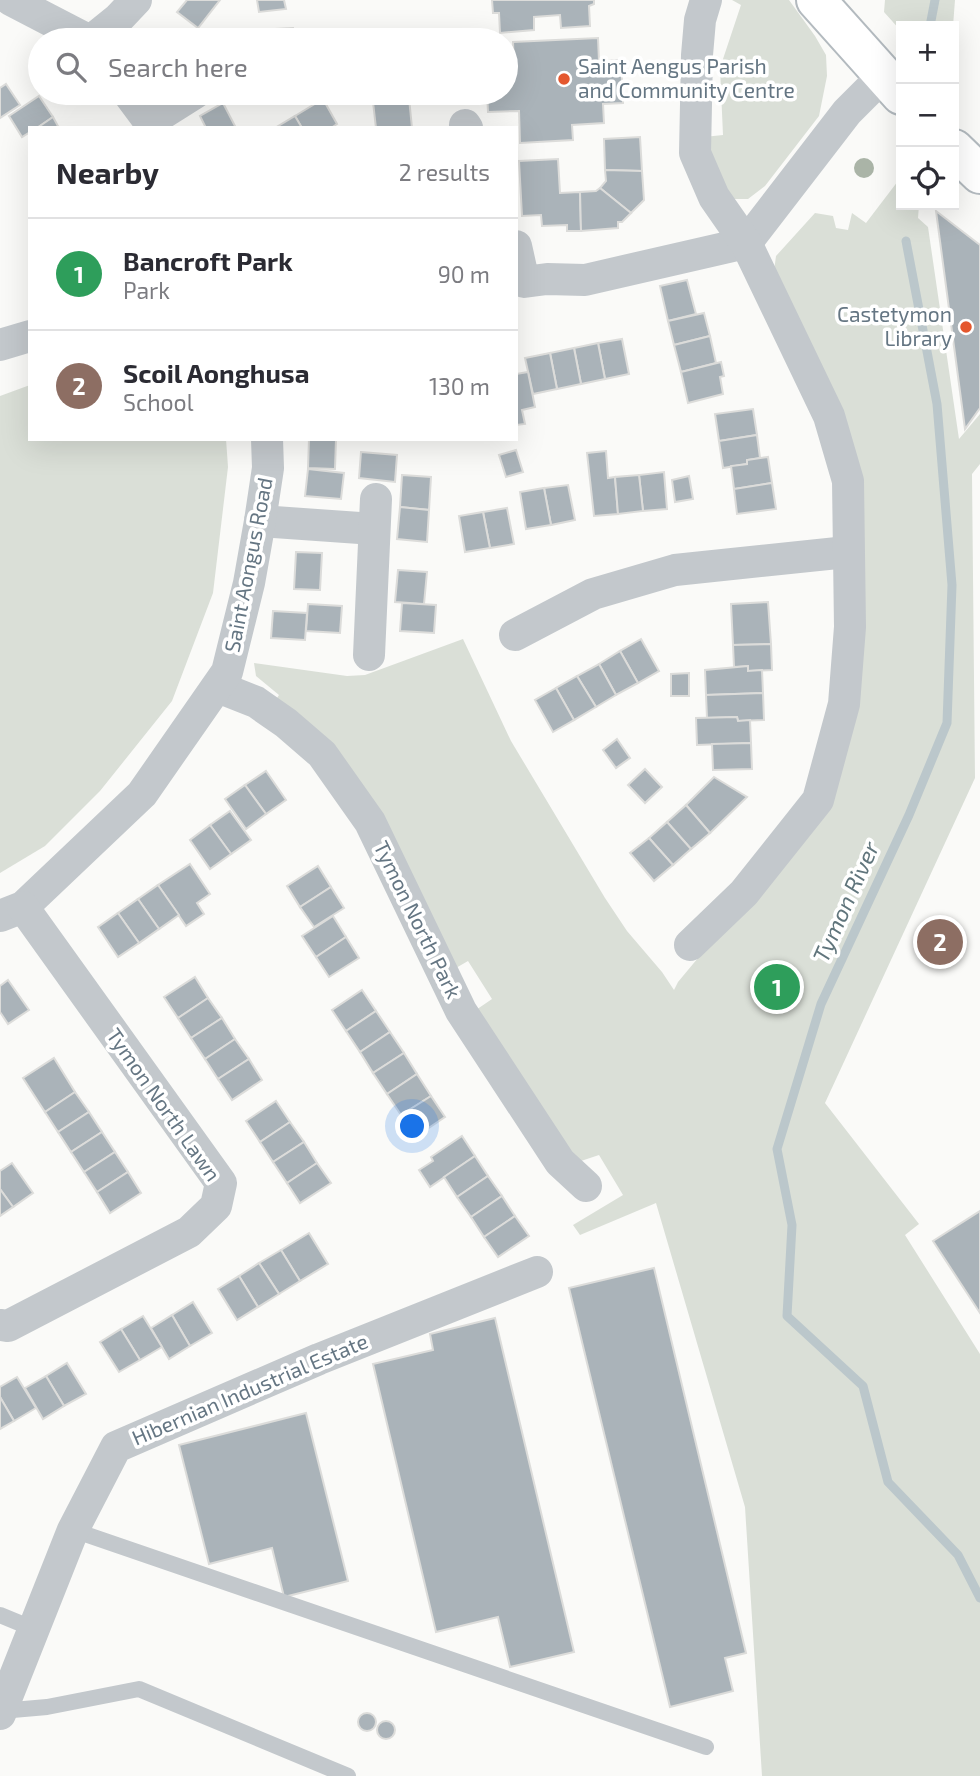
<!DOCTYPE html>
<html lang="en">
<head>
<meta charset="utf-8">
<style>
	:root { --surface:#fff; --page:#f2f2f3; --text:#2b2b33; --muted:#7c7c81; --line:#e1e1e2; --accent:#0f766e }
	body { margin:0; font-family:"Exo 2",sans-serif; background:var(--page); color:var(--text) }
	.controls { position:absolute; right:21px; top:21px; display:grid; overflow:hidden; border-radius:0px; box-shadow:0 7px 28px #0002 }
	.controls button { width:63px; height:63px; display:grid; place-items:center; padding:0; border:0; border-bottom:2px solid var(--line); background:var(--surface); color:var(--text); font:35px sans-serif }
	.you { position:absolute; left:413px; top:1127px; width:24px; height:24px; margin:-18px; border:5px solid #fff; border-radius:50%; background:#1a73e8; box-shadow:0 0 0 10px #1a73e833 }
	.badge { display:grid; place-items:center; width:46px; height:46px; border-radius:50%; background:var(--accent); color:#fff; font-size:23px; font-weight:700 }
	.pin { position:absolute; translate:-50% -50%; border:4px solid #fff; box-shadow:0 2px 7px #0006 }
	.list { margin:0; padding:0; list-style:none }
	h2 { display:flex; justify-content:space-between; align-items:center; height:91px; margin:0; padding:0 28px; font-size:30px }
	h2 small { font-size:23px; font-weight:400; color:var(--muted) }
	.list li { display:grid; grid-template-columns:46px 1fr auto; gap:21px; align-items:center; box-sizing:border-box; height:112px; padding:0 28px; border-top:2px solid var(--line) }
	.list b { display:block; font-size:26px; white-space:nowrap }
	.list p { margin:0; font-size:23px; white-space:nowrap; color:var(--muted) }
	.list em { font-size:23px; font-style:normal; color:var(--muted) }
	.icon { flex:none; width:38px; height:38px; fill:none; stroke:currentColor; stroke-width:2; stroke-linecap:round; stroke-linejoin:round }
	.map { position:relative; flex:none; width:980px; height:1776px; overflow:hidden }
	.search { position:absolute; background:var(--surface); box-shadow:0 7px 28px #0002; left:28px; top:28px; width:490px; height:77px; display:flex; align-items:center; gap:18px; box-sizing:border-box; padding:0 24px; border-radius:38px; color:var(--muted); font-size:26px }
	.panel { position:absolute; background:var(--surface); box-shadow:0 7px 28px #0002; left:28px; top:126px; width:490px; height:315px; border-radius:0px }
	.map>svg:first-child { display:block }
	.green { fill:#dadfd7 }
	.lines { fill:none; stroke-linecap:round; stroke-linejoin:round }
	.stream { stroke:#bbc7cb; stroke-width:9 }
	.building { fill:#aab3b9; stroke:#dcdcda; stroke-width:2 }
	.secondary-casing { stroke:#b3babf; stroke-width:42 }
	.lane { stroke:#c3c8cc; stroke-width:16 }
	.street { stroke:#c3c8cc; stroke-width:32 }
	.secondary { stroke:#fff; stroke-width:38 }
	.tree { fill:#aab4a7 }
	.poi-dot { fill:#e4572e; stroke:#fff; stroke-width:2.5 }
	.labels { text-anchor:middle; stroke-width:7; stroke-linejoin:round; paint-order:stroke }
	.poi-label { font-size:21px; fill:#657683; stroke:#fff; text-anchor:start }
	.street-label { font-size:21px; fill:#657683; stroke:#fff }
	.water-label { font-size:23px; font-style:italic; fill:#60757c; stroke:#fff }
</style>
</head>
<body>
<div class="map">
<svg width="980" height="1776" viewBox="0 0 980 1776">
	<rect width="100%" height="100%" fill="#fafaf8"/>
	<g class="green">
		<polygon points="732,0 789,0 815,36 826,55 827,76 819,116 765,186 748,199 731,199 704,137 723,135 720,68 741,5"/>
		<polygon points="885,0 955,0 953,26 901,26 901,31 884,12"/>
		<polygon points="898,181 901,184 901,205 919,205 918,218 928,227 959,439 980,414 980,464 972,474 975,778 825,1103 919,1224 905,1235 980,1354 980,1776 762,1776 745,1507 656,1203 580,1235 573,1225 623,1195 599,1155 581,1161 575,1159 473,1012 492,999 468,961 449,972 275,701 279,695 256,676 254,663 347,676 365,675 463,639 511,741 605,898 627,931 662,972 674,990 678,982 823,808 857,550 774,271 776,256 815,213 833,216 836,228 848,230 852,213 866,223"/>
		<polygon points="30,385 30,439 226,439 228,467 213,593 172,701 100,791 45,846 0,873 0,396"/>
	</g>
	<g class="lines">
		<g class="stream">
			<polyline points="930,26 935,0"/>
			<polyline points="906,241 937,404 952,585 947,723 909,815 821,1004 777,1149 792,1225 787,1316 863,1386 888,1482 958,1555 980,1598"/>
		</g>
	</g>
	<g class="building">
		<polygon points="187,0 220,0 198,28 177,12"/>
		<polygon points="257,0 284,0 286,9 259,12"/>
		<polygon points="492,0 594,0 594,4 589,6 590,26 561,28 560,15 534,17 534,30 500,33 499,13 493,13"/>
		<polygon points="293,28 294,40 258,40 257,30"/>
		<polygon points="598,38 599,61 621,60 623,103 603,104 604,123 572,125 573,140 520,143 519,111 488,112 487,93 506,93 506,65 514,65 513,42"/>
		<polygon points="6,84 20,105 0,118 0,88"/>
		<polygon points="367,93 414,93 409,98 412,128 376,128 373,102 365,95"/>
		<polygon points="39,96 53,117 37,128 30,128 30,132 22,137 9,116"/>
		<polygon points="323,99 337,124 331,128 302,128 295,116"/>
		<polygon points="223,103 236,128 206,128 200,116"/>
		<polygon points="295,116 302,128 275,128"/>
		<polygon points="53,117 59,128 37,128"/>
		<polygon points="640,137 642,171 605,170 604,139"/>
		<polygon points="558,159 560,193 580,192 581,231 567,231 567,225 542,226 541,215 522,216 519,161"/>
		<polygon points="605,170 642,171 644,200 631,213 600,188 606,181"/>
		<polygon points="600,188 631,213 622,222 618,222 618,228 581,231 580,192 596,191"/>
		<polygon points="936,211 980,245 980,408 965,429"/>
		<polygon points="687,280 696,314 668,321 660,286"/>
		<polygon points="704,313 710,336 674,345 668,321"/>
		<polygon points="710,336 716,363 681,372 674,345"/>
		<polygon points="622,339 629,374 605,379 598,343"/>
		<polygon points="598,343 605,379 581,384 574,348"/>
		<polygon points="574,348 581,384 557,389 550,353"/>
		<polygon points="550,353 557,389 533,394 525,358"/>
		<polygon points="721,362 724,376 720,377 723,394 688,403 681,372"/>
		<polygon points="528,372 535,407 522,410 525,424 516,425 516,374"/>
		<polygon points="753,409 757,435 719,441 715,414"/>
		<polygon points="757,435 760,458 747,460 747,464 723,468 719,441"/>
		<polygon points="309,439 336,439 335,469 308,468"/>
		<polygon points="516,450 523,472 506,477 499,455"/>
		<polygon points="606,451 608,478 615,477 618,514 594,516 587,453"/>
		<polygon points="361,452 397,455 395,482 359,478"/>
		<polygon points="768,457 772,483 734,489 731,466 747,464 747,460"/>
		<polygon points="308,469 344,473 341,499 305,496"/>
		<polygon points="664,472 667,509 643,511 639,475"/>
		<polygon points="402,475 431,477 429,510 400,507"/>
		<polygon points="639,475 643,511 618,514 615,477"/>
		<polygon points="689,476 693,499 675,502 672,480"/>
		<polygon points="772,483 776,509 737,514 734,489"/>
		<polygon points="568,485 575,520 551,525 544,488"/>
		<polygon points="544,488 551,525 526,529 520,492"/>
		<polygon points="400,507 429,510 427,542 397,539"/>
		<polygon points="507,508 514,544 490,548 483,512"/>
		<polygon points="483,512 490,548 465,552 459,516"/>
		<polygon points="296,552 322,553 320,590 294,589"/>
		<polygon points="398,570 427,572 424,604 395,602"/>
		<polygon points="768,602 771,644 733,645 731,604"/>
		<polygon points="402,603 436,605 434,633 400,631"/>
		<polygon points="308,604 342,606 340,633 306,631"/>
		<polygon points="273,611 307,613 305,640 271,638"/>
		<polygon points="641,639 659,671 638,683 620,651"/>
		<polygon points="771,644 772,670 748,671 748,666 734,667 733,645"/>
		<polygon points="620,651 638,683 616,695 599,664"/>
		<polygon points="599,664 616,695 596,707 577,676"/>
		<polygon points="748,666 748,671 762,670 763,693 706,695 705,670"/>
		<polygon points="689,673 689,696 671,696 671,674"/>
		<polygon points="577,676 596,707 574,720 556,688"/>
		<polygon points="556,688 574,720 553,732 535,700"/>
		<polygon points="763,693 764,720 738,721 737,717 707,718 706,695"/>
		<polygon points="737,717 738,721 750,720 751,743 697,745 696,718"/>
		<polygon points="617,739 630,758 616,768 603,750"/>
		<polygon points="751,743 752,769 713,770 712,744"/>
		<polygon points="645,769 662,787 645,803 628,785"/>
		<polygon points="266,771 286,800 266,814 245,785"/>
		<polygon points="714,777 747,797 710,833 686,805"/>
		<polygon points="245,785 266,814 246,829 225,799"/>
		<polygon points="686,805 710,833 691,849 667,822"/>
		<polygon points="230,811 251,840 231,854 210,825"/>
		<polygon points="667,822 691,849 673,865 649,838"/>
		<polygon points="210,825 231,854 210,869 190,840"/>
		<polygon points="649,838 673,865 654,881 630,853"/>
		<polygon points="190,864 210,894 197,903 204,914 186,926 158,885"/>
		<polygon points="318,866 331,887 300,907 287,886"/>
		<polygon points="158,885 179,915 159,929 138,899"/>
		<polygon points="331,887 344,908 314,927 300,907"/>
		<polygon points="138,899 159,929 139,943 118,913"/>
		<polygon points="118,913 139,943 118,957 98,927"/>
		<polygon points="333,916 346,937 316,957 302,936"/>
		<polygon points="346,937 359,958 329,977 316,957"/>
		<polygon points="195,977 208,998 178,1018 164,997"/>
		<polygon points="8,980 29,1010 8,1024 0,1012 0,986"/>
		<polygon points="362,990 376,1011 346,1031 332,1010"/>
		<polygon points="208,998 222,1018 191,1038 178,1018"/>
		<polygon points="376,1011 390,1032 360,1052 346,1031"/>
		<polygon points="222,1018 235,1039 205,1059 191,1038"/>
		<polygon points="390,1032 404,1053 373,1073 360,1052"/>
		<polygon points="235,1039 249,1059 218,1079 205,1059"/>
		<polygon points="404,1053 417,1074 387,1094 373,1073"/>
		<polygon points="54,1058 75,1092 45,1112 23,1078"/>
		<polygon points="249,1059 262,1080 232,1100 218,1079"/>
		<polygon points="417,1074 431,1096 401,1115 387,1094"/>
		<polygon points="75,1092 89,1112 58,1132 45,1112"/>
		<polygon points="431,1096 445,1117 415,1137 401,1115"/>
		<polygon points="276,1101 290,1122 260,1142 246,1121"/>
		<polygon points="89,1112 102,1132 71,1152 58,1132"/>
		<polygon points="290,1122 304,1142 273,1162 260,1142"/>
		<polygon points="102,1132 115,1152 84,1172 71,1152"/>
		<polygon points="462,1136 475,1156 430,1187 419,1170 433,1161 431,1157"/>
		<polygon points="304,1142 317,1163 287,1183 273,1162"/>
		<polygon points="115,1152 128,1172 97,1192 84,1172"/>
		<polygon points="475,1156 488,1176 457,1197 444,1177"/>
		<polygon points="12,1163 33,1193 13,1207 0,1189 0,1171"/>
		<polygon points="317,1163 331,1183 300,1203 287,1183"/>
		<polygon points="128,1172 141,1193 110,1213 97,1192"/>
		<polygon points="488,1176 502,1196 471,1217 457,1197"/>
		<polygon points="0,1189 13,1207 0,1216"/>
		<polygon points="502,1196 515,1216 484,1237 471,1217"/>
		<polygon points="980,1211 980,1313 933,1241"/>
		<polygon points="515,1216 529,1236 498,1257 484,1237"/>
		<polygon points="309,1233 328,1264 300,1281 281,1250"/>
		<polygon points="281,1250 300,1281 279,1294 259,1263"/>
		<polygon points="259,1263 279,1294 258,1307 239,1276"/>
		<polygon points="654,1268 746,1653 725,1658 733,1691 670,1707 569,1288"/>
		<polygon points="239,1276 258,1307 237,1320 218,1289"/>
		<polygon points="193,1302 212,1333 190,1346 172,1315"/>
		<polygon points="172,1315 190,1346 169,1359 151,1328"/>
		<polygon points="143,1316 162,1347 140,1360 121,1329"/>
		<polygon points="495,1318 574,1652 510,1667 498,1617 436,1632 373,1364 433,1350 430,1334"/>
		<polygon points="121,1329 140,1360 119,1372 100,1342"/>
		<polygon points="67,1363 86,1394 64,1406 46,1376"/>
		<polygon points="46,1376 64,1406 43,1419 25,1388"/>
		<polygon points="17,1377 36,1408 14,1421 0,1397 0,1387"/>
		<polygon points="0,1397 14,1421 0,1429"/>
		<polygon points="306,1413 348,1581 284,1597 272,1548 209,1564 179,1445"/>
		<circle cx="367" cy="1722" r="9"/>
		<circle cx="386" cy="1730" r="9"/>
	</g>
	<g class="lines">
		<defs>
			<g id="secondary">
				<polyline points="816,0 901,95"/>
				<polyline points="954,149 980,174"/>
			</g>
		</defs>
		<use href="#secondary" class="secondary-casing"/>
		<g class="lane">
			<polyline points="73,1530 706,1747"/>
			<polyline points="0,1615 34,1629"/>
			<polyline points="1,1711 47,1707 139,1689 348,1776"/>
		</g>
		<g class="street">
			<polyline points="11,0 88,40"/>
			<polyline points="92,40 118,19 136,0"/>
			<polyline points="128,93 154,128"/>
			<polyline points="149,122 195,93"/>
			<polyline points="465,125 467,128"/>
			<polyline points="516,246 524,282 547,279 585,280 746,243 847,112 883,76"/>
			<polyline points="0,345 30,336"/>
			<polyline points="260,521 374,529"/>
			<polyline points="515,635 593,594 675,570 847,552"/>
			<polyline points="369,655 376,499"/>
			<polyline points="218,687 256,702 286,723 322,754 370,822 461,1011 560,1162 586,1186"/>
			<polyline points="0,916 23,907 142,794 227,672 249,583 260,521 268,468 267,439"/>
			<polyline points="690,945 744,893 818,800 844,704 850,627 848,481 829,416 746,243 714,197 695,153 697,55 700,20 706,0"/>
			<polyline points="0,1325 8,1326 189,1232 216,1206 221,1183 23,907"/>
			<polyline points="0,1714 73,1530 116,1447 319,1359 537,1272"/>
		</g>
		<use href="#secondary" class="secondary"/>
	</g>
	<circle class="tree" cx="864" cy="168" r="10"/>
	<g class="poi-dot">
		<circle cx="564" cy="79" r="7"/>
		<circle cx="966" cy="327" r="7"/>
	</g>
	<g class="labels">
		<g class="poi-label">
			<text x="578" y="74">Saint Aengus Parish<tspan x="578" dy="24">and Community Centre</tspan></text>
			<text x="952" y="322" text-anchor="end">Castetymon<tspan x="952" dy="24">Library</tspan></text>
		</g>
		<g class="street-label">
			<text transform="translate(249 565) rotate(-79)" y="7">Saint Aongus Road</text>
			<text transform="translate(417 920) rotate(64)" y="7">Tymon North Park</text>
			<text transform="translate(163 1105) rotate(55)" y="7">Tymon North Lawn</text>
			<text transform="translate(250 1390) rotate(-23)" y="7">Hibernian Industrial Estate</text>
		</g>
		<g class="water-label">
			<text transform="translate(846 902) rotate(-66)" y="8">Tymon River</text>
		</g>
	</g>
</svg>
<div class="controls">
<button>+</button>
<button>−</button>
<button><svg class="icon" aria-label="locate" viewBox="0 0 24 24"><circle cx="12" cy="12" r="6"/><path d="M12 2v4M12 18v4M2 12h4M18 12h4"/></svg></button>
</div>
<div class="you"></div>
<div class="pin badge" style="left:777px;top:987px;background:#2e9e5b">1</div>
<div class="pin badge" style="left:940px;top:942px;background:#8d6e63">2</div>
<div class="search"><svg class="icon" aria-label="search" viewBox="0 0 24 24"><circle cx="10" cy="10" r="6"/><path d="M15 15l6 6"/></svg>Search here</div>
<section class="panel">
<h2>Nearby<small>2 results</small></h2>
<ul class="list">
<li><span class="badge" style="background:#2e9e5b">1</span><div><b>Bancroft Park</b><p>Park</p></div><em>90 m</em></li>
<li><span class="badge" style="background:#8d6e63">2</span><div><b>Scoil Aonghusa</b><p>School</p></div><em>130 m</em></li>
</ul>
</section>
</div>
</body>
</html>
